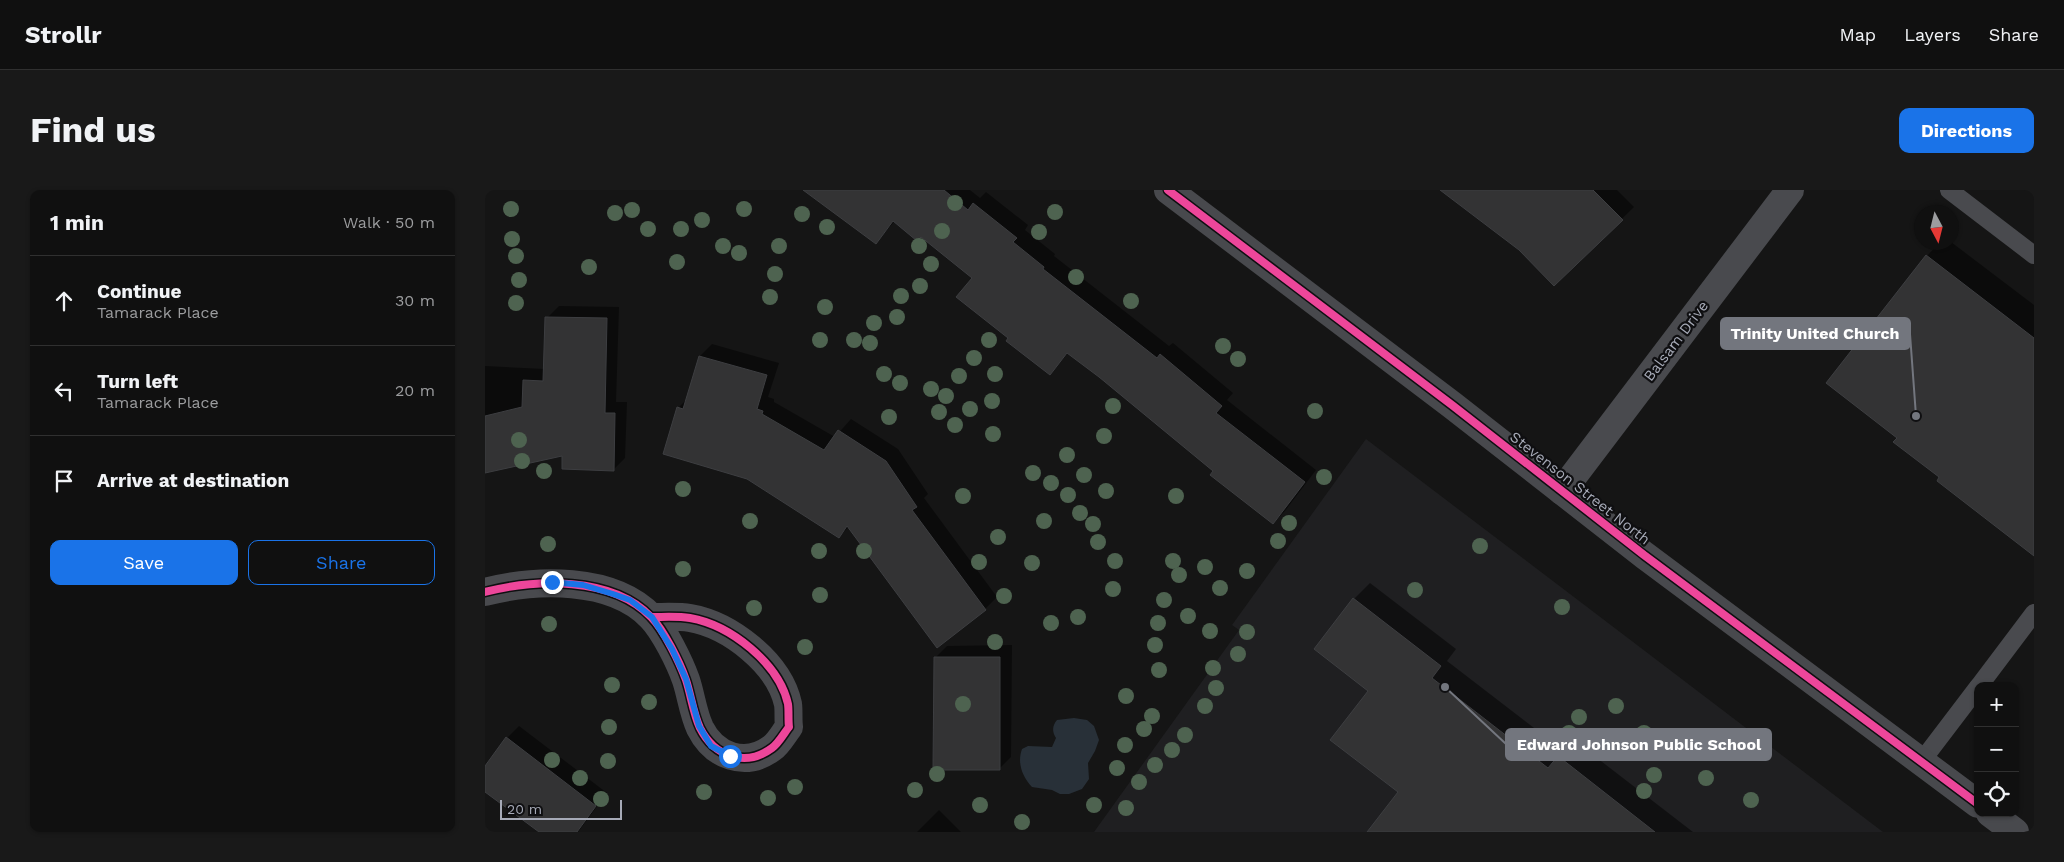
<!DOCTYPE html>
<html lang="en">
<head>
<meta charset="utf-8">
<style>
	:root { --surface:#101010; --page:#191919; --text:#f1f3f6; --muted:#9c9d9f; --line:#303030; --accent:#1a73e8 }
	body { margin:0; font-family:"Work Sans",sans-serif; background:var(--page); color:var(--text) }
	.controls { position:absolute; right:15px; bottom:15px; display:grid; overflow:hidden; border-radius:10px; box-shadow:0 1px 4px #0004 }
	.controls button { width:45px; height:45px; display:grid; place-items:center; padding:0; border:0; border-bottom:1px solid var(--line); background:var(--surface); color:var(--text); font:25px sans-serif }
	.compass { position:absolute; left:1429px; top:15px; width:45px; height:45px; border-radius:50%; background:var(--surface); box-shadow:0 1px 4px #0004; rotate:173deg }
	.scale { position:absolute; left:15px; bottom:12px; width:122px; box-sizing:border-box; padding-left:5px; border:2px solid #a6aab7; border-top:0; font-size:14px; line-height:18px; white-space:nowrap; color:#a6aab7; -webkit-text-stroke:4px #0f0f11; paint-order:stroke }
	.stop { position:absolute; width:15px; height:15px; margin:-11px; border:4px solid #1a73e8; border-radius:50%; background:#fff }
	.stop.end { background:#1a73e8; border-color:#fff; box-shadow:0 1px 5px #0008 }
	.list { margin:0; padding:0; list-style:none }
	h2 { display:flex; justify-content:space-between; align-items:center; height:65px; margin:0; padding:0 20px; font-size:21px }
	h2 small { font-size:16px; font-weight:400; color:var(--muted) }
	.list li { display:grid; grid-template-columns:32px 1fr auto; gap:15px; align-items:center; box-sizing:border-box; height:90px; padding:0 20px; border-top:1px solid var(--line) }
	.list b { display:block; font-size:19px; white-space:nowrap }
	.list p { margin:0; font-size:16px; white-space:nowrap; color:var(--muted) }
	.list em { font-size:16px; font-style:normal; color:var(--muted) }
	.actions { display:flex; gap:10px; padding:15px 20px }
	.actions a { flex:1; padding:11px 0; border:1px solid var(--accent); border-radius:10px; text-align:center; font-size:18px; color:var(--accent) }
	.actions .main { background:var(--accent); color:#fff }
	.icon { flex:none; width:28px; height:28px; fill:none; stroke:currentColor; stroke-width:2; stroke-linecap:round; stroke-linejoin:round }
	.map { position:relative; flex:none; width:1549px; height:642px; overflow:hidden; border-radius:10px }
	header { display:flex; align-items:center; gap:30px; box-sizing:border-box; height:70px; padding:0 25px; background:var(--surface); border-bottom:1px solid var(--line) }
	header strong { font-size:24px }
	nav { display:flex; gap:28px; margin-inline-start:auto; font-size:18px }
	.intro { display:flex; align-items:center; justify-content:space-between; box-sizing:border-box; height:120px; padding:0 30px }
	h1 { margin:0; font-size:35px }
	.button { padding:12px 22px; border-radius:10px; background:var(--accent); color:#fff; font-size:18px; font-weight:700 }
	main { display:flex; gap:30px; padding:0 30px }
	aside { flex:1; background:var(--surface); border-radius:10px; box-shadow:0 1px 4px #0004 }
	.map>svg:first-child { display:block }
	.built { fill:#1f1f21 }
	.water { fill:#283038 }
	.shadow { fill:#0007 }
	.building { fill:#333334; stroke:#3d3e41 }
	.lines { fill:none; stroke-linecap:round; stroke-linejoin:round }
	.service { stroke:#494a4e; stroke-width:18 }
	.minor { stroke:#494a4e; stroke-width:28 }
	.secondary { stroke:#48494d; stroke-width:28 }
	.cycleway-casing { stroke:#0f0f11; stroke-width:11 }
	.cycleway { stroke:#ed469a; stroke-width:8 }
	.tree { fill:#4e6350 }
	.route { stroke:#1a73e8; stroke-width:6 }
	.labels { text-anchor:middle; stroke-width:4.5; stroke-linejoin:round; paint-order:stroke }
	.street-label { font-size:15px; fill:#a6aab7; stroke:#0f0f11 }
	.leader { fill:none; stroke:#73767e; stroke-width:2 }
	.callout-dot { fill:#73767e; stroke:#0f0f11; stroke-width:2 }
	.callout { fill:#73767e; stroke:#73767e; stroke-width:2 }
	.callout-label { font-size:16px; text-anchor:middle; font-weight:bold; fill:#fff }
</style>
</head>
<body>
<header>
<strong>Strollr</strong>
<nav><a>Map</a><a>Layers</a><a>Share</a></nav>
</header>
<div class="intro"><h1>Find us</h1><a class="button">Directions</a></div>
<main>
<aside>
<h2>1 min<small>Walk · 50 m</small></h2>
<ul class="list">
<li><svg class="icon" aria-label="ahead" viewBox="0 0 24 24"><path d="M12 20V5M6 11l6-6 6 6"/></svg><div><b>Continue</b><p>Tamarack Place</p></div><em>30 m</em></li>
<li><svg class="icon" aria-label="left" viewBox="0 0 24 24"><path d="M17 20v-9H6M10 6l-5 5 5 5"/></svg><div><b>Turn left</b><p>Tamarack Place</p></div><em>20 m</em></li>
<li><svg class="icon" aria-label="arrive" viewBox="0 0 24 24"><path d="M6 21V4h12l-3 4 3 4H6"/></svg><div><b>Arrive at destination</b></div></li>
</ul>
<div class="actions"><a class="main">Save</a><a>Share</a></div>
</aside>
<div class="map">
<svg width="1549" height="642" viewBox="0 0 1549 642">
	<rect width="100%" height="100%" fill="#151515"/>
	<polygon class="built" points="881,249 1398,642 609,642 754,440 747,435"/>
	<path class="water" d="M589,528L602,530L609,536L614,550L610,561L603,573L604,589L597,599L584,604H575L567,600L547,597C537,586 532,573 537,559L543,556L567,557L571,548C567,542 567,536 572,530Z"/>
	<g class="shadow">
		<polygon points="343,0 485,0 495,8 501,2 543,35 540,40 570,64 569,66 684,156 688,153 748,203 742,210 831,280 800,321 788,333 730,281 615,186 583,163 565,184 525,148 489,87 436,45 410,31 391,52"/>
		<polygon points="957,0 1132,0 1149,17 1069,95 1035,59"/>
		<polygon points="1455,52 1466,52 1549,115 1549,363 1456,287 1414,248 1442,66"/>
		<polygon points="74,116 134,117 131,212 142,212 140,268 128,280 78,264 0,282 0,176 60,179 62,128"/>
		<polygon points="227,154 294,173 283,207 289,209 289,212 350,247 366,229 413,259 443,304 439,308 512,407 500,419 364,337 353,347 193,218 203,208 215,166"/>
		<polygon points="885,393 971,459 962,471 1079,561 1090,551 1208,642 884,642 914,602 885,501 869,409"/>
		<polygon points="527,455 526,567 514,579 450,468 462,456"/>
		<polygon points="34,536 122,603 93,642 53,642 54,640 0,600 0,578 22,548"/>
		<polygon points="454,620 476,642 432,642"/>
	</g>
	<g class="building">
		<polygon points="318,0 459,0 483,20 488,13 532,48 528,52 559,77 558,79 672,168 675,164 737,216 731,223 820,292 788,334 725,285 728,281 614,187 582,163 565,185 521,151 523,148 471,107 487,88 436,47 432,51 408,31 391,54"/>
		<polygon points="955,0 1108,0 1138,30 1069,96 1034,60"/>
		<polygon points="1441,65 1549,148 1549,366 1452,291 1454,287 1408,252 1412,248 1341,193"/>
		<polygon points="60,127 122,128 120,223 130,223 129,281 77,279 77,266 0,283 0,226 37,217 38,190 58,191"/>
		<polygon points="214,166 282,185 272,219 278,221 277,224 339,260 353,240 401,271 432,317 427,320 501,420 452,458 362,336 354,348 262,289 178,264 192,217 198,219"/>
		<polygon points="868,408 956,476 947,488 1063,578 1073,566 1170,642 882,642 913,602 845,550 883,501 829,459"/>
		<polygon points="449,467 515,467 515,580 448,580"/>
		<polygon points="21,547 111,616 92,642 54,642 0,602 0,576"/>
	</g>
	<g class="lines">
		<g class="service">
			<polyline points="1464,0 1549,65"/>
			<polyline points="1494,496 1549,423"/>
			<polyline points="1436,572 1493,497"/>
		</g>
		<g class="minor">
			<polyline points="1077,301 1305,0"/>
			<path d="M0,402C50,389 127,386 166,427C179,440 195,473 201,490C206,505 208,523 215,538C229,566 260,578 287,558C294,553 299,543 304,537C303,530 304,521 303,514C294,473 245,435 205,428C193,426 179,427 167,427"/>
		</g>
		<g class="secondary">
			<polyline points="683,0 967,215 1159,365 1493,614"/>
			<polyline points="1505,623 1530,642"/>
		</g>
		<defs>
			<g id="cycleway">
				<polyline points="683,0 967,215 1159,365 1493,614"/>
				<path d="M0,402C50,389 127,386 166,427C179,440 195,473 201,490C206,505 208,523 215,538C229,566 260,578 287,558C294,553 299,543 304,537C303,530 304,521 303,514C294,473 245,435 205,428C193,426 179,427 167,427"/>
			</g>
		</defs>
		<use href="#cycleway" class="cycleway-casing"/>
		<use href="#cycleway" class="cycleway"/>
	</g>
	<g class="tree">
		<circle cx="470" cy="13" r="8"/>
		<circle cx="26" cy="19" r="8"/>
		<circle cx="259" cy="19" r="8"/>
		<circle cx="147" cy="20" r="8"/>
		<circle cx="570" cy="22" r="8"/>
		<circle cx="130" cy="23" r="8"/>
		<circle cx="317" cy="24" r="8"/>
		<circle cx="217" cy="30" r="8"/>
		<circle cx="342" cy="37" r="8"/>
		<circle cx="163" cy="39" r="8"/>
		<circle cx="196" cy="39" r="8"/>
		<circle cx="457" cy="41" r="8"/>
		<circle cx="554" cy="42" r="8"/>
		<circle cx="27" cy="49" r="8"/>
		<circle cx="238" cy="56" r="8"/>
		<circle cx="294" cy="56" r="8"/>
		<circle cx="434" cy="56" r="8"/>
		<circle cx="254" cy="63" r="8"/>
		<circle cx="31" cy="66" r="8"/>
		<circle cx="192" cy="72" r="8"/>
		<circle cx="446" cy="74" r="8"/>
		<circle cx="104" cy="77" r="8"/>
		<circle cx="290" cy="84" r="8"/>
		<circle cx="591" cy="87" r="8"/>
		<circle cx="34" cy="90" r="8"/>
		<circle cx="435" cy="96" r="8"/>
		<circle cx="416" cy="106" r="8"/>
		<circle cx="285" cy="107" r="8"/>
		<circle cx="646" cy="111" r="8"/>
		<circle cx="31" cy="113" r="8"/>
		<circle cx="340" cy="117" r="8"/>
		<circle cx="412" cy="127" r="8"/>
		<circle cx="389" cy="133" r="8"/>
		<circle cx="335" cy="150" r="8"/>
		<circle cx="369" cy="150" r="8"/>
		<circle cx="504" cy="150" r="8"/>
		<circle cx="385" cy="153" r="8"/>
		<circle cx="738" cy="156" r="8"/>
		<circle cx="489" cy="168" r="8"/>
		<circle cx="753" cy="169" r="8"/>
		<circle cx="399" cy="184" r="8"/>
		<circle cx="510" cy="184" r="8"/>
		<circle cx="474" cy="186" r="8"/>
		<circle cx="415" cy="193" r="8"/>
		<circle cx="446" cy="199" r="8"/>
		<circle cx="461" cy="206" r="8"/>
		<circle cx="507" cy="211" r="8"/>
		<circle cx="628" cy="216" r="8"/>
		<circle cx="485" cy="219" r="8"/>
		<circle cx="830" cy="221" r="8"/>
		<circle cx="454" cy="222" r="8"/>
		<circle cx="404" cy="227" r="8"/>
		<circle cx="470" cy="235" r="8"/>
		<circle cx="508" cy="244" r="8"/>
		<circle cx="619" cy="246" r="8"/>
		<circle cx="34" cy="250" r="8"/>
		<circle cx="582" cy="265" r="8"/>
		<circle cx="37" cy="271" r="8"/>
		<circle cx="59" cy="281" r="8"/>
		<circle cx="548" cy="283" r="8"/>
		<circle cx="599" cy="285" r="8"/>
		<circle cx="839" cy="287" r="8"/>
		<circle cx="566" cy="293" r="8"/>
		<circle cx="198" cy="299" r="8"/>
		<circle cx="621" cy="301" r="8"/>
		<circle cx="583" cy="305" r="8"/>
		<circle cx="478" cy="306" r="8"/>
		<circle cx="691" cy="306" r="8"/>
		<circle cx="595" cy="323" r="8"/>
		<circle cx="265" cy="331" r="8"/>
		<circle cx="559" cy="331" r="8"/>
		<circle cx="804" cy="333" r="8"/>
		<circle cx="608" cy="334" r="8"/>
		<circle cx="513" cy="347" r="8"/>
		<circle cx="793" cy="351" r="8"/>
		<circle cx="613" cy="352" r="8"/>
		<circle cx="63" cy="354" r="8"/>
		<circle cx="995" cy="356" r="8"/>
		<circle cx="334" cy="361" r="8"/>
		<circle cx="379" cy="361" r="8"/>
		<circle cx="630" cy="371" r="8"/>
		<circle cx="688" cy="371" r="8"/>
		<circle cx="494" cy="372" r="8"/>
		<circle cx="547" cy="373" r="8"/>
		<circle cx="720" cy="377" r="8"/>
		<circle cx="198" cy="379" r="8"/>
		<circle cx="762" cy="381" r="8"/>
		<circle cx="694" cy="385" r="8"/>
		<circle cx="735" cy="398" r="8"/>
		<circle cx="628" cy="399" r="8"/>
		<circle cx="930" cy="400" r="8"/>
		<circle cx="335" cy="405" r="8"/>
		<circle cx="519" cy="406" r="8"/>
		<circle cx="679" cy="410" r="8"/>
		<circle cx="1077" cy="417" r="8"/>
		<circle cx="269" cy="418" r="8"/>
		<circle cx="703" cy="426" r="8"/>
		<circle cx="593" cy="427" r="8"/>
		<circle cx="566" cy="433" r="8"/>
		<circle cx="673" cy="433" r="8"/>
		<circle cx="64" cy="434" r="8"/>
		<circle cx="725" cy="441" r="8"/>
		<circle cx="762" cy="442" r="8"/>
		<circle cx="510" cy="452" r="8"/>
		<circle cx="670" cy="455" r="8"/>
		<circle cx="320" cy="457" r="8"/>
		<circle cx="753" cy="464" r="8"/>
		<circle cx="728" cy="478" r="8"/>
		<circle cx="674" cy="480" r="8"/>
		<circle cx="127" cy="495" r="8"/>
		<circle cx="731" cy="498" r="8"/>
		<circle cx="641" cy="506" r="8"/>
		<circle cx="164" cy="512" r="8"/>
		<circle cx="478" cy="514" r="8"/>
		<circle cx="720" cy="516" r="8"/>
		<circle cx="1131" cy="516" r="8"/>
		<circle cx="667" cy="526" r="8"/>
		<circle cx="1094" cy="527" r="8"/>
		<circle cx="124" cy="537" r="8"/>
		<circle cx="659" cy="539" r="8"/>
		<circle cx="1084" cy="543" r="8"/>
		<circle cx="1159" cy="543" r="8"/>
		<circle cx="700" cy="545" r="8"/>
		<circle cx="640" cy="555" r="8"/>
		<circle cx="687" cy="560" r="8"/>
		<circle cx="67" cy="570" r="8"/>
		<circle cx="123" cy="571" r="8"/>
		<circle cx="670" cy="575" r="8"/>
		<circle cx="632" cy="578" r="8"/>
		<circle cx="452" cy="584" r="8"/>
		<circle cx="1169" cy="585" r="8"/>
		<circle cx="95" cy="588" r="8"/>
		<circle cx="1221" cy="588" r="8"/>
		<circle cx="654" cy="592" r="8"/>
		<circle cx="310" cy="597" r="8"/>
		<circle cx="430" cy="600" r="8"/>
		<circle cx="1159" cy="601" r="8"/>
		<circle cx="219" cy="602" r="8"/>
		<circle cx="283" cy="608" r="8"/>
		<circle cx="116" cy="609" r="8"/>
		<circle cx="1266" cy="610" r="8"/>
		<circle cx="495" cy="615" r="8"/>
		<circle cx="609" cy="615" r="8"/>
		<circle cx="641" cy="618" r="8"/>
		<circle cx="537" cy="632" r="8"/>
	</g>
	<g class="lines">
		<polyline class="route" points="67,392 98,395 128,404 145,410 167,427 187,459 201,489 214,536 226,556 245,566"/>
	</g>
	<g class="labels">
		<g class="street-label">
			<text transform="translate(1191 151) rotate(-53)" y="5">Balsam Drive</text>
			<text transform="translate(1095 298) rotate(38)" y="5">Stevenson Street North</text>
		</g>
	</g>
	<path class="leader" d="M1431 226L1425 144M960 497L1021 554"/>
	<g class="callout-dot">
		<circle cx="1431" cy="226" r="5"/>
		<circle cx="960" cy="497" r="5"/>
	</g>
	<g class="callout">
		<rect x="1236" y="128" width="189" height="31" rx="5"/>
		<rect x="1021" y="539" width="265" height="31" rx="5"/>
	</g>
	<g class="callout-label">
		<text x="1330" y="149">Trinity United Church</text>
		<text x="1154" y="560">Edward Johnson Public School</text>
	</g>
</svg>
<div class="controls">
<button>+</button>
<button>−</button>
<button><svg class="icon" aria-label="locate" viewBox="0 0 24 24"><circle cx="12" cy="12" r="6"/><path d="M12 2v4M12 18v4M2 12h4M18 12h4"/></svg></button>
</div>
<svg class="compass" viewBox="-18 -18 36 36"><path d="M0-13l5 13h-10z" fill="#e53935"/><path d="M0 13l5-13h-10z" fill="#9c9d9f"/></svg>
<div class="scale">20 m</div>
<div class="stop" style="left:245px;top:566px"></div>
<div class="stop end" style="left:67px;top:392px"></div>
</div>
</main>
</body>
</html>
